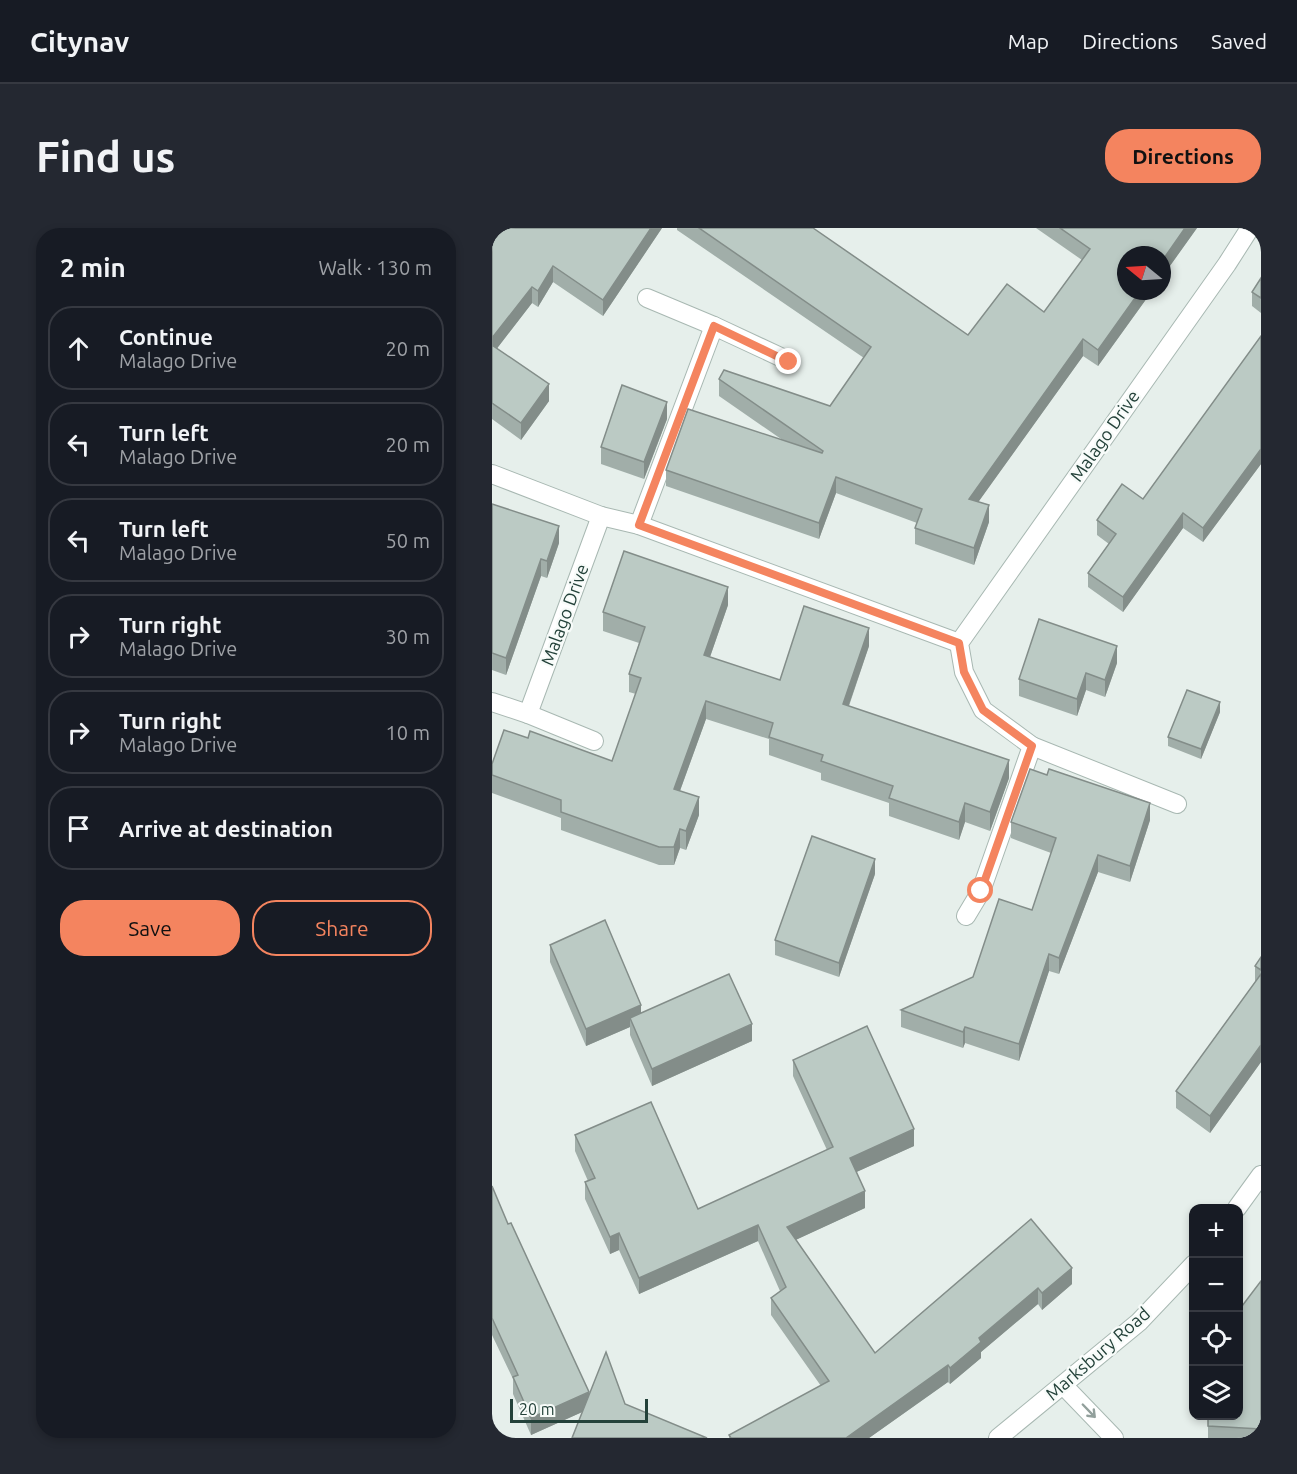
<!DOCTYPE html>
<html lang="en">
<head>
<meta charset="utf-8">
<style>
	:root { --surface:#171b24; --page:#242831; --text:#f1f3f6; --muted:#9ea1a6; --line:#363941; --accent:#f4845f }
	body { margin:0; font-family:Ubuntu,sans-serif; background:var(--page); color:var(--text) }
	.controls { position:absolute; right:18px; bottom:18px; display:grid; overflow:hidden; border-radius:12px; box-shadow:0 3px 9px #0003 }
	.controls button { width:54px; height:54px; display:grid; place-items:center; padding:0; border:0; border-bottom:2px solid var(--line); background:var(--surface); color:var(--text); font:30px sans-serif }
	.compass { position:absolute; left:625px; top:18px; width:54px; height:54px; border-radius:50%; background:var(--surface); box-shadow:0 3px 9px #0003; rotate:288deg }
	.scale { position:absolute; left:18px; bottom:15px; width:138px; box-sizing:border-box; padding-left:6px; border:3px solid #24423a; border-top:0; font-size:16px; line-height:21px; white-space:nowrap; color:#24423a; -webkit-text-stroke:4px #f7fbf9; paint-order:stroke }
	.stop { position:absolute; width:18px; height:18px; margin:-14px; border:4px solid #f4845f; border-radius:50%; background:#fff }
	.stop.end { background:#f4845f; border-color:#fff; box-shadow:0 2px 6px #0008 }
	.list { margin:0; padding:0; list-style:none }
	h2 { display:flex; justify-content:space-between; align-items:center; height:78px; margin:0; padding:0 24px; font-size:26px }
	h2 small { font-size:20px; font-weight:400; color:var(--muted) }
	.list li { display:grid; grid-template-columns:39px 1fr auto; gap:18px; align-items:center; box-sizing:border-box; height:84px; margin:0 12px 12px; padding:0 12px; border:2px solid var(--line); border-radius:24px }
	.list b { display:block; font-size:22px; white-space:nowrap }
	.list p { margin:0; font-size:20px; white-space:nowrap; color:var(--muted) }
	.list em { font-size:20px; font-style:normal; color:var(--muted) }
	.actions { display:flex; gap:12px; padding:18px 24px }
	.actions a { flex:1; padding:14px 0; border:2px solid var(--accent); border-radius:24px; text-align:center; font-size:21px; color:var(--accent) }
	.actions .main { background:var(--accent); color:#111 }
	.icon { flex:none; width:33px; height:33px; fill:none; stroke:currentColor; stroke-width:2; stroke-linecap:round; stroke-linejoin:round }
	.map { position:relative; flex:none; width:769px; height:1210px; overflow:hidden; border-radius:24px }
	header { display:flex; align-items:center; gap:36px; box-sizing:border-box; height:84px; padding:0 30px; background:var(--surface); border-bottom:2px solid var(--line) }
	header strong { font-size:28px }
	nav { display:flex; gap:33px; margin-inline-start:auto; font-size:21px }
	.intro { display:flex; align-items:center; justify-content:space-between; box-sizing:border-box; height:144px; padding:0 36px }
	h1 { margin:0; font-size:42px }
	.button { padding:15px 27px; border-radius:24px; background:var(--accent); color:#111; font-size:21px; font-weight:700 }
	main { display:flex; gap:36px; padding:0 36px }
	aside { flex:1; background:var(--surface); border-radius:24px; box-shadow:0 3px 9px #0003 }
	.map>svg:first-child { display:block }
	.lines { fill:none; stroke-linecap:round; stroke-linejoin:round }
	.minor-casing { stroke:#a8b8b2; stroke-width:20 }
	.minor { stroke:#fff; stroke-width:18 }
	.wall { fill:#a1aea9 }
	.shaded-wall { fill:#838d89 }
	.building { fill:#bbcac4; stroke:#838d89; stroke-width:1.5 }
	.oneway { stroke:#92a09c }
	.route { stroke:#f4845f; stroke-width:8 }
	.labels { text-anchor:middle; stroke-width:4.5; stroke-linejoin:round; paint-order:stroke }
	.street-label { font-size:18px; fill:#24423a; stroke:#f7fbf9 }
</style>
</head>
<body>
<header>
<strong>Citynav</strong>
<nav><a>Map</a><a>Directions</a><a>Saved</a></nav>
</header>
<div class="intro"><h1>Find us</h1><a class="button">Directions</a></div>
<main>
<aside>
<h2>2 min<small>Walk · 130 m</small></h2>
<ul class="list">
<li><svg class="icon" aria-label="ahead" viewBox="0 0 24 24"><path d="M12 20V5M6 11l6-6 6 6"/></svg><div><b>Continue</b><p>Malago Drive</p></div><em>20 m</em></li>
<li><svg class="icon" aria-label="left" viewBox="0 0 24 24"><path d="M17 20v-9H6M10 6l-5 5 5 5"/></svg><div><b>Turn left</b><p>Malago Drive</p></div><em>20 m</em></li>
<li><svg class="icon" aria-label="left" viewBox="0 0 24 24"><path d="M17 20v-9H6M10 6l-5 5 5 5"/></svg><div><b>Turn left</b><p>Malago Drive</p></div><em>50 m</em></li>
<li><svg class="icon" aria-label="right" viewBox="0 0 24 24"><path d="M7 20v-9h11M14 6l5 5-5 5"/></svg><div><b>Turn right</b><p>Malago Drive</p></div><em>30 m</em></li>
<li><svg class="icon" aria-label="right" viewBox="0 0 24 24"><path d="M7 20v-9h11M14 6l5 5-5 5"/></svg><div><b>Turn right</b><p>Malago Drive</p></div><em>10 m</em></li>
<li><svg class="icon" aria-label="arrive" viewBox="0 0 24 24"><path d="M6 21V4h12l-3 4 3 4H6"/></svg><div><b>Arrive at destination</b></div></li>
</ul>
<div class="actions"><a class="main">Save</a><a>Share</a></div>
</aside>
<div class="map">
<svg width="769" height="1210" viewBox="0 0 769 1210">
	<rect width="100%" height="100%" fill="#e6efeb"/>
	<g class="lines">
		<defs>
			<g id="minor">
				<polyline points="155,70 222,98 297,133"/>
				<polyline points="0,246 109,288 147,297 467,415"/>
				<polyline points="147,297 222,98"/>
				<polyline points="0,474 36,486 109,288"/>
				<polyline points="36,486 102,513"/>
				<polyline points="540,518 685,576"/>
				<polyline points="474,688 489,663 540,518 491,482 472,444 467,415 735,36 758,0"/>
				<polyline points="745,980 769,947"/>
				<polyline points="571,1157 622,1210"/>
				<polyline points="506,1210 647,1094 702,1036"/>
			</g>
		</defs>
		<use href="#minor" class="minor-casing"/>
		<use href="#minor" class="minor"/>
	</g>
	<g class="wall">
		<polygon points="0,0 170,0 111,88 61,54 46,79 40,75 5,120 57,173 29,212 0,191"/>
		<polygon points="185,0 321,0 476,107 552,84 590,32 544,0 705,0 670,49 670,27 634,63 660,63 606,138 591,128 486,274 497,294 482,337 423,316 423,300 425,295 344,265 327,311 174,258 174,242 292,213 227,168 227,151 338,178 372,130 185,2"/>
		<polygon points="769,50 769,85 760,78 760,64"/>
		<polygon points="769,109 769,236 711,314 691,300 631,384 596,359 596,345 617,316 605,307 605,292 651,271"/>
		<polygon points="175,191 152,251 109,236 109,219"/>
		<polygon points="0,276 67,315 55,350 49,348 14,447 0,442"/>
		<polygon points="236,377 218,429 288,452 377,418 357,478 517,550 498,603 473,594 467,612 397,588 397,575 329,552 329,545 277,527 277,511 214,491 188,563 207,587 194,622 188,620 182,637 167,637 69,602 69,590 0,565 0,536 36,510 120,533 144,466 137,464 137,446 147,415 111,403 111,384"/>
		<polygon points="625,435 613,469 594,462 585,488 527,468 527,451"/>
		<polygon points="728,484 709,531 676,518 676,509"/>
		<polygon points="658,592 638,654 606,644 567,746 557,743 527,833 473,815 471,820 409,799 409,782 481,749 540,682 559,625 519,610 519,594"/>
		<polygon points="383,646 347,749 283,727 283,712"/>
		<polygon points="58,717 149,785 260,813 160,858 138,807 138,799 94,818 58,734"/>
		<polygon points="769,729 769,834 718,905 684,880 684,863 763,754 763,738"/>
		<polygon points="301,832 422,918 364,944 373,980 303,1012 383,1125 539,991 580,1056 550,1082 546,1076 489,1124 489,1130 458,1156 456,1154 377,1210 237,1210 237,1207 329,1158 279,1087 279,1070 288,1063 266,1013 147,1066 127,1022 118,1026 93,971 93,954 96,953 83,923 83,907 206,981 335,922 301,848"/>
		<polygon points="0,958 90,1184 39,1207 21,1166 21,1151 0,1107"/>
		<polygon points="769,1053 769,1210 716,1210 716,1198"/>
	</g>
	<g class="shaded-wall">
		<polygon points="159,0 170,0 111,88 111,72"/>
		<polygon points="693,0 705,0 670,49 670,33"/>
		<polygon points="61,38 61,54 46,79 46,63"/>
		<polygon points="40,59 40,75 0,127 0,110"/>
		<polygon points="648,63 660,63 606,138 606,122"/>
		<polygon points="591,111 591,128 477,287 477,271"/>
		<polygon points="57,156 57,173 29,212 29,195"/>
		<polygon points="175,174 175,191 152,251 152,234"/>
		<polygon points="769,221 769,236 711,314 711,300"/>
		<polygon points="344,249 344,265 327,311 327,295"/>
		<polygon points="497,277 497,294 482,337 482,320"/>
		<polygon points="691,285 691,300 631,384 631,369"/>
		<polygon points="67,298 67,315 55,350 55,333"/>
		<polygon points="49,331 49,348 14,447 14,430"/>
		<polygon points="236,359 236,377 212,446 212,427"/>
		<polygon points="377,400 377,418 351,494 351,476"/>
		<polygon points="625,418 625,435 613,469 613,452"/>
		<polygon points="594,445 594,462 585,488 585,471"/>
		<polygon points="214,473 214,491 182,579 182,561"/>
		<polygon points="728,474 728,484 709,531 709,521"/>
		<polygon points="517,532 517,550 498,603 498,584"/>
		<polygon points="207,569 207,587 194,622 194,603"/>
		<polygon points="473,575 473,594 467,612 467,594"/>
		<polygon points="658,575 658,592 638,654 638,638"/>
		<polygon points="188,601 188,620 182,637 182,619"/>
		<polygon points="606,627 606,644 567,746 567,730"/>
		<polygon points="383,631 383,646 347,749 347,735"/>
		<polygon points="557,726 557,743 527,833 527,816"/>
		<polygon points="149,777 149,794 138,790 138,799 94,818 94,801"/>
		<polygon points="260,796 260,813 160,858 160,841"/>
		<polygon points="473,799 473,815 471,820 471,804"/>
		<polygon points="769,817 769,834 718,905 718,888"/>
		<polygon points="422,901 422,918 358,947 358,930"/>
		<polygon points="373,963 373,980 295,1016 295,999"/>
		<polygon points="266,997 266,1013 147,1066 147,1050"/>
		<polygon points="127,1005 127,1022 118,1026 118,1009"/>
		<polygon points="580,1040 580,1056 550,1082 550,1065"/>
		<polygon points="546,1060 546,1076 489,1124 489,1130 458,1156 458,1140 487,1110"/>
		<polygon points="456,1137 456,1154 377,1210 354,1210"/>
		<polygon points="97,1164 97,1181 39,1207 39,1190"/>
	</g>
	<g class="building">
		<polygon points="0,0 159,0 111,72 61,38 46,63 40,59 0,110"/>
		<polygon points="207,0 321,0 476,107 515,56 552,84 598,21 568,0 693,0 670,33 670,27 634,27 634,63 648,63 606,122 591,111 477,271 497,277 482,320 423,300 430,281 344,249 327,295 174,242 196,181 330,225 331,223 227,151 232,142 338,178 379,119"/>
		<polygon points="769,50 769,70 760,64"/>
		<polygon points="769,108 769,221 711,300 691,285 631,369 596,345 624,306 605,292 630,256 651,271"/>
		<polygon points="0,117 57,156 29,195 0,175"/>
		<polygon points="130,157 175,174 152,234 109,219"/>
		<polygon points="0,276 67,298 55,333 49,331 14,430 0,425"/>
		<polygon points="132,323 236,359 212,427 288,452 312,378 377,400 351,476 517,532 498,584 473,575 467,594 397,570 401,558 329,533 331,527 277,509 281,495 214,473 182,561 207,569 194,603 188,601 182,619 167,619 69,584 69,572 0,547 0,536 12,502 36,510 38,503 120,533 149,450 137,446 153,399 111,384"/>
		<polygon points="547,391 625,418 613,452 594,445 585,471 527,451"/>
		<polygon points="695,462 728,474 709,521 676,509"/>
		<polygon points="538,541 555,547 557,541 658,575 638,638 606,627 567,730 557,726 527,816 473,799 471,804 409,782 481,749 507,671 540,682 564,610 519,594"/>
		<polygon points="320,608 383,631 347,735 283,712"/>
		<polygon points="113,692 149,777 94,801 58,717"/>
		<polygon points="769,729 769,742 763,738"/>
		<polygon points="237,746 260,796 160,841 138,790"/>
		<polygon points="769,746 769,817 718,888 684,863"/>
		<polygon points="375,798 422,901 358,930 373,963 295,999 383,1125 539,991 580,1040 550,1065 546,1060 487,1110 489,1114 458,1140 456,1137 354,1210 239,1210 237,1207 337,1153 279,1070 294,1059 266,997 147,1050 127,1005 118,1009 93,954 103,950 83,907 159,874 206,981 341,919 301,832"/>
		<polygon points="0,958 16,996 19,995 97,1164 39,1190 21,1149 26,1147 0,1090"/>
		<polygon points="769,1053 769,1201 716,1198 716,1188 747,1188 747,1082"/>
		<polygon points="114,1124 133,1176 215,1210 80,1210"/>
	</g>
	<defs><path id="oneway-shaft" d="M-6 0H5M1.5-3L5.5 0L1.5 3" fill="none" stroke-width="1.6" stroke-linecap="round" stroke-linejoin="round" transform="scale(1.5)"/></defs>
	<use class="oneway" href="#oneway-shaft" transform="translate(597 1183) rotate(46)"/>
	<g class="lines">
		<polyline class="route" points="297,134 222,98 147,297 467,415 472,444 491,482 540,518 489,663"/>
	</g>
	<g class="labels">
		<g class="street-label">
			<text transform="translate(613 208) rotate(-55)" y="6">Malago Drive</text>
			<text transform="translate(73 387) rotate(-70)" y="6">Malago Drive</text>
			<text transform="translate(606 1126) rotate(-41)" y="6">Marksbury Road</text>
		</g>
	</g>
</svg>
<div class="controls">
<button>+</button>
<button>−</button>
<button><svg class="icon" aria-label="locate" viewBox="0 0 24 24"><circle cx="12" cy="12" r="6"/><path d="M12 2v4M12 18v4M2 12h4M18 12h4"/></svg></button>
<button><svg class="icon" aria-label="layers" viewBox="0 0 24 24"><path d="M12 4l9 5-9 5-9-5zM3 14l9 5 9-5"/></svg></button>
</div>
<svg class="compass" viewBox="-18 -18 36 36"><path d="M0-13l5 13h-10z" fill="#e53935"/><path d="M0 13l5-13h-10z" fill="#9ea1a6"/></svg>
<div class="scale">20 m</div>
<div class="stop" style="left:489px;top:663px"></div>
<div class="stop end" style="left:297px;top:134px"></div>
</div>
</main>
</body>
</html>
